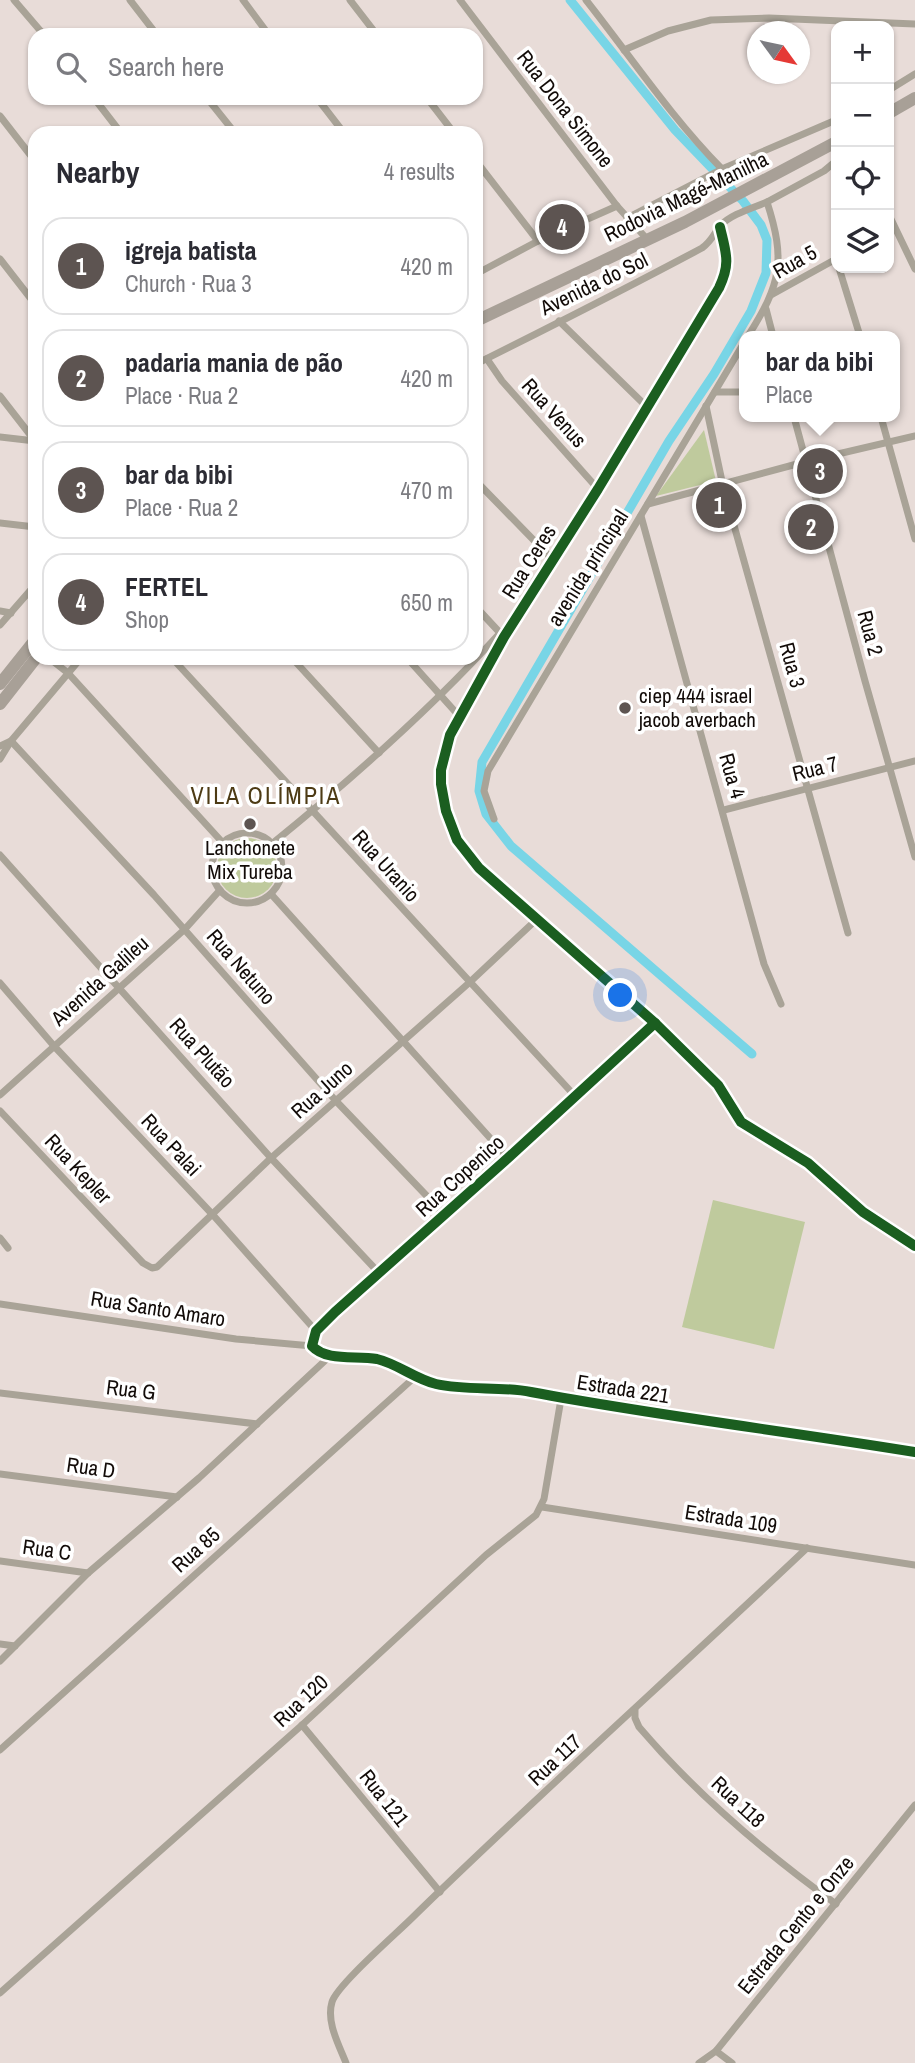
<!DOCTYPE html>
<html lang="en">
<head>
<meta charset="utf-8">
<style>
	:root { --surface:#fff; --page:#f2f2f3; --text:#2b2b33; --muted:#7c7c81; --line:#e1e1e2; --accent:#5d5451 }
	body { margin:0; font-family:"Archivo Narrow",sans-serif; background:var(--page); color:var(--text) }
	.controls { position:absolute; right:21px; top:21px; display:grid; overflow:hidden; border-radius:14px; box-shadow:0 2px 5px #0004 }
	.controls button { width:63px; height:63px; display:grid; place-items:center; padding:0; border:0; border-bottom:2px solid var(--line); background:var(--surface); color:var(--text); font:35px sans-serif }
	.compass { position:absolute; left:747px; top:21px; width:63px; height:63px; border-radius:50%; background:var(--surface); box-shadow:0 2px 5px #0004; rotate:123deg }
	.you { position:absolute; left:621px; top:996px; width:24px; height:24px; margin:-18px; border:5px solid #fff; border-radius:50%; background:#1a73e8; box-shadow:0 0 0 10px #1a73e833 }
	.badge { display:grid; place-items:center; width:46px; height:46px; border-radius:50%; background:var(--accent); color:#fff; font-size:23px; font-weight:700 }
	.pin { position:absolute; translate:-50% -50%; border:4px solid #fff; box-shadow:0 2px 7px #0006 }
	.popup { position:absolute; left:739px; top:331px; width:161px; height:91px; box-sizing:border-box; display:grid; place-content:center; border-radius:14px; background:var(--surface); filter:drop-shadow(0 2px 5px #0005); font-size:23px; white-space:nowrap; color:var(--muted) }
	.popup b { font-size:26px; color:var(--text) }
	.popup::after { content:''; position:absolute; left:50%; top:100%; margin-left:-14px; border:14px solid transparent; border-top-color:var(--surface) }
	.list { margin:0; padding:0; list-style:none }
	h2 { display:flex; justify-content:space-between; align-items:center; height:91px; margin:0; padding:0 28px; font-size:30px }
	h2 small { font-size:23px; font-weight:400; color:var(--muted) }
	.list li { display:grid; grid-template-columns:46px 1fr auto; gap:21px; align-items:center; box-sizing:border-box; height:98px; margin:0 14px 14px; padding:0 14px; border:2px solid var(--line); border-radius:21px }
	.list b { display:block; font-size:26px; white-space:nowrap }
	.list p { margin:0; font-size:23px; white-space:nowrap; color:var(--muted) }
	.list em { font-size:23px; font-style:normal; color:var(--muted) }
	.icon { flex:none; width:38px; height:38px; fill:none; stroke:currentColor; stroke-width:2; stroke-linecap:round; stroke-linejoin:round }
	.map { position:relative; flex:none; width:915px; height:2063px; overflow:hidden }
	.search { position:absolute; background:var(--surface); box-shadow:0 2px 5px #0004; left:28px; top:28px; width:455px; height:77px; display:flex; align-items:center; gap:18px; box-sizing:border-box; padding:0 24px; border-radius:21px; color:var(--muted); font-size:26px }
	.panel { position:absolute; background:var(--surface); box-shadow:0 2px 5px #0004; left:28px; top:126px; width:455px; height:539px; border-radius:21px }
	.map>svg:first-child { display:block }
	.green { fill:#bfca9d }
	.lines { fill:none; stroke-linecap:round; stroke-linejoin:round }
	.canal { stroke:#78d5e6; stroke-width:9 }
	.street { stroke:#a9a397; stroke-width:7 }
	.highway { stroke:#a8a097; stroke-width:12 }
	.cycleway-casing { stroke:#fff; stroke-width:15 }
	.cycleway { stroke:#1b5e20; stroke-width:10 }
	.poi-dot { fill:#5d5451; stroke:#fff; stroke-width:2.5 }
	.labels { text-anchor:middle; stroke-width:7; stroke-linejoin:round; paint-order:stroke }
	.street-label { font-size:21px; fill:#120b08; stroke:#fff }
	.poi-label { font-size:21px; fill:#120b08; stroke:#fff; text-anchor:start }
	.quarter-label { font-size:24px; letter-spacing:2px; fill:#4d3b15; stroke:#fff }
</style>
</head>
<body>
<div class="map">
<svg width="915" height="2063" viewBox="0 0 915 2063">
	<rect width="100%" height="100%" fill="#e8dcd8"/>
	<g class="green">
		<polygon points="704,430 716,481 656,496"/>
		<circle cx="247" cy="868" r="30"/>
		<polygon points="713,1200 805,1222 774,1349 682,1327"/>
	</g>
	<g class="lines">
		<polyline class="canal" points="570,0 675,130 743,201 761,225 767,240 766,273 751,311 714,374 669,441 482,762 479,791 486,814 511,846 752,1054"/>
		<g class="street">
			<polyline points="14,0 44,35"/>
			<polyline points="130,0 157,35"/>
			<polyline points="243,0 269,35"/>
			<polyline points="350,0 377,35"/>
			<polyline points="460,0 617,206 646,238"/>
			<path d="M586,0C631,57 671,117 722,169L836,120"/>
			<polyline points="624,50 668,31 711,20 769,18 915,24"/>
			<polyline points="889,90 915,74"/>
			<polyline points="94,98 121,133"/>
			<polyline points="207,98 235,133"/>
			<polyline points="317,98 344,133"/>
			<polyline points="427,98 454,133"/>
			<polyline points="0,116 35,161"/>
			<polyline points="476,161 538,241"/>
			<polyline points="889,215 915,269"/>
			<polyline points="627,218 722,169"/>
			<path d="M720,227C726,253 731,263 719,288L598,489L504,637L450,735L441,770V784L446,811L457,840L479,868L655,1023L718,1085L741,1122L808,1163L863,1212L915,1246"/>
			<polyline points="0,259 35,304"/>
			<polyline points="839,268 860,336"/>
			<polyline points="476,274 538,241 617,206"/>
			<polyline points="771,295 836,259"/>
			<polyline points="766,309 773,336"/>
			<polyline points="559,321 646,406"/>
			<path d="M748,336C781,284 786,261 767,202L824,171L836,161"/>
			<polyline points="487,359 502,381 598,489"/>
			<path d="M476,364C552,326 627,288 702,248C711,242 714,234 720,226C731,214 753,208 767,202"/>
			<polyline points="715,392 745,392"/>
			<polyline points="0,396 35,441"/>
			<polyline points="706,406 723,486 848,933"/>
			<polyline points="794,417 865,681 915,857"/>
			<polyline points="881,417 915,539"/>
			<polyline points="0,437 35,441"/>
			<polyline points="476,481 553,560"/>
			<polyline points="648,504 808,461 915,436"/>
			<polyline points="641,516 764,964 781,1004"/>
			<polyline points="0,523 35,527"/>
			<polyline points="476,607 502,635"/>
			<polyline points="0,611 11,613"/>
			<polyline points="0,625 35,585"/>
			<polyline points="49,658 68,673 223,843"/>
			<polyline points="172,658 575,1096"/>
			<polyline points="292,658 379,753"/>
			<polyline points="407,658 460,717"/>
			<polyline points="0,746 11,741 154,895 336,1101 445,1215"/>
			<polyline points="0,759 11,741 81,658"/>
			<polyline points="724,810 915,761"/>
			<polyline points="494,819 484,791 488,771 745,341"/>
			<circle cx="247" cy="868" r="35"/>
			<path d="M273,843C353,778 430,710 500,633"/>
			<polyline points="0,855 271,1158 379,1273"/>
			<polyline points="271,894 508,1158"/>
			<polyline points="0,983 54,1046 213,1215 316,1331"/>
			<path d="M655,1023L508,1158L335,1312L316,1331L312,1346C327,1362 356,1355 377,1359C398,1364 415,1379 436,1384C467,1391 500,1386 531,1392C658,1416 787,1431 915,1452"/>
			<polyline points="0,1095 185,929 220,890"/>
			<polyline points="0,1111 143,1263 152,1268 157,1267 271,1158 470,982 536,920"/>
			<polyline points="0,1238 8,1248"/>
			<polyline points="0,1304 236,1339 312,1346"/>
			<polyline points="0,1393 257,1424"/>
			<polyline points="0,1474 177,1497"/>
			<polyline points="542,1507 915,1565"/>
			<polyline points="0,1561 88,1573"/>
			<polyline points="0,1644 15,1646"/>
			<polyline points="0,1661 88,1573 199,1478 330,1356"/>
			<path d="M635,1710V1718L639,1727C697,1795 764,1852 836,1904"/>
			<polyline points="302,1725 440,1892"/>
			<polyline points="0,1750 416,1376"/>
			<polyline points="0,1993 302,1725 486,1555 536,1515 544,1499 561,1399"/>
			<polyline points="716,2051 732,2063"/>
			<path d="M346,2063C339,2045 326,2022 332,2002C337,1985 397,1933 412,1918C541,1792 676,1672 807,1548"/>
			<polyline points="699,2063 716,2051 915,1805"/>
		</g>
		<g class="highway">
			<polyline points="889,113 915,98"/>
			<polyline points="476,321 685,222 836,142"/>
			<polyline points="0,684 35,640"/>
			<polyline points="0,704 36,658"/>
		</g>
		<defs>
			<g id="cycleway">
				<path d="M720,227C726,253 731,263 719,288L598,489L504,637L450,735L441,770V784L446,811L457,840L479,868L655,1023L718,1085L741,1122L808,1163L863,1212L915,1246"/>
				<path d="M655,1023L508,1158L335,1312L316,1331L312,1346C327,1362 356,1355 377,1359C398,1364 415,1379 436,1384C467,1391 500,1386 531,1392C658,1416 787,1431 915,1452"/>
			</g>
		</defs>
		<use href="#cycleway" class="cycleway-casing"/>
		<use href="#cycleway" class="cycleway"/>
	</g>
	<g class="poi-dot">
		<circle cx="625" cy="708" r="7"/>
		<circle cx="250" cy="824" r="7"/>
	</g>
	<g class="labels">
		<g class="street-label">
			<text transform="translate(565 109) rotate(52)" y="7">Rua Dona Simone</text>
			<text transform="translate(686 197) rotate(-26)" y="7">Rodovia Magé-Manilha</text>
			<text transform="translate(795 262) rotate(-29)" y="7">Rua 5</text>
			<text transform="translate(594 284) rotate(-26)" y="7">Avenida do Sol</text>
			<text transform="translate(554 413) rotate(48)" y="7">Rua Venus</text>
			<text transform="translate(529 562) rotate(-58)" y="7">Rua Ceres</text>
			<text transform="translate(588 568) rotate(-58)" y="7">avenida principal</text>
			<text transform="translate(870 633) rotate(75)" y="7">Rua 2</text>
			<text transform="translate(792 665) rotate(75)" y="7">Rua 3</text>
			<text transform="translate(815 769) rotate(-14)" y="7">Rua 7</text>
			<text transform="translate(732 776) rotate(74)" y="7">Rua 4</text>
			<text transform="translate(386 866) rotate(48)" y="7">Rua Uranio</text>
			<text transform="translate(241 967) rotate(49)" y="7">Rua Netuno</text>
			<text transform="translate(100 981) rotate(-42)" y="7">Avenida Galileu</text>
			<text transform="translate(202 1053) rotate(48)" y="7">Rua Plutão</text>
			<text transform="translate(322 1090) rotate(-42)" y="7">Rua Juno</text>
			<text transform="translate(171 1145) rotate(47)" y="7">Rua Palai</text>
			<text transform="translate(78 1169) rotate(47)" y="7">Rua Kepler</text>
			<text transform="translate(460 1176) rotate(-42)" y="7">Rua Copenico</text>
			<text transform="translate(158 1309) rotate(9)" y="7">Rua Santo Amaro</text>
			<text transform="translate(623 1389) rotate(9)" y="7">Estrada 221</text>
			<text transform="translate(131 1390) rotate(7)" y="7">Rua G</text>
			<text transform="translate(91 1468) rotate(8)" y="7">Rua D</text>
			<text transform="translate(731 1519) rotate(9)" y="7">Estrada 109</text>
			<text transform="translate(47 1550) rotate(8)" y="7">Rua C</text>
			<text transform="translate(196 1550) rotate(-42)" y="7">Rua 85</text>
			<text transform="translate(301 1701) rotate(-43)" y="7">Rua 120</text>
			<text transform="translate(555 1760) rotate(-43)" y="7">Rua 117</text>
			<text transform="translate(384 1798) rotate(52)" y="7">Rua 121</text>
			<text transform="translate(738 1802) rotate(43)" y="7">Rua 118</text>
			<text transform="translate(796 1925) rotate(-51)" y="7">Estrada Cento e Onze</text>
		</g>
		<g class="poi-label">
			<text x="639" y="703">ciep 444 israel<tspan x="639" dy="24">jacob averbach</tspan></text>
			<text x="250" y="855" text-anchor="middle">Lanchonete<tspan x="250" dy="24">Mix Tureba</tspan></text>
		</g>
		<g class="quarter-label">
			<text x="266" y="804">VILA OLÍMPIA</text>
		</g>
	</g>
</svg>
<div class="controls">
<button>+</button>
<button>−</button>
<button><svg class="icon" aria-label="locate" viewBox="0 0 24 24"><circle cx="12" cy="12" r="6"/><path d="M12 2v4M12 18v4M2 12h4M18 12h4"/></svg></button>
<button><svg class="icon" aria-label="layers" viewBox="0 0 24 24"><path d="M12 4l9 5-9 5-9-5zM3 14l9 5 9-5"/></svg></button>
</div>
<svg class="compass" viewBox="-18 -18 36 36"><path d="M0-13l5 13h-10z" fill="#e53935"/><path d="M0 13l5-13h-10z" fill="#7c7c81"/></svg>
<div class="you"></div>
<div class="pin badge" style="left:719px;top:505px">1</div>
<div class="pin badge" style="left:811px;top:527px">2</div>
<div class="pin badge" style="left:820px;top:471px">3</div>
<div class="popup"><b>bar da bibi</b>Place</div>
<div class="pin badge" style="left:562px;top:227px">4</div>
<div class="search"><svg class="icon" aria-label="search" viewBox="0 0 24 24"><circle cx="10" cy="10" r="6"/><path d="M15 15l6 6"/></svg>Search here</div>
<section class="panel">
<h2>Nearby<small>4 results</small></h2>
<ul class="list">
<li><span class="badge">1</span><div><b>igreja batista</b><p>Church · Rua 3</p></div><em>420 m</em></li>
<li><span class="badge">2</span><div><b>padaria mania de pão</b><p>Place · Rua 2</p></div><em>420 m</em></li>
<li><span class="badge">3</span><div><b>bar da bibi</b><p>Place · Rua 2</p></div><em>470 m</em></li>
<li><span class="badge">4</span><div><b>FERTEL</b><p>Shop</p></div><em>650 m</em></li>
</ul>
</section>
</div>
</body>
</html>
